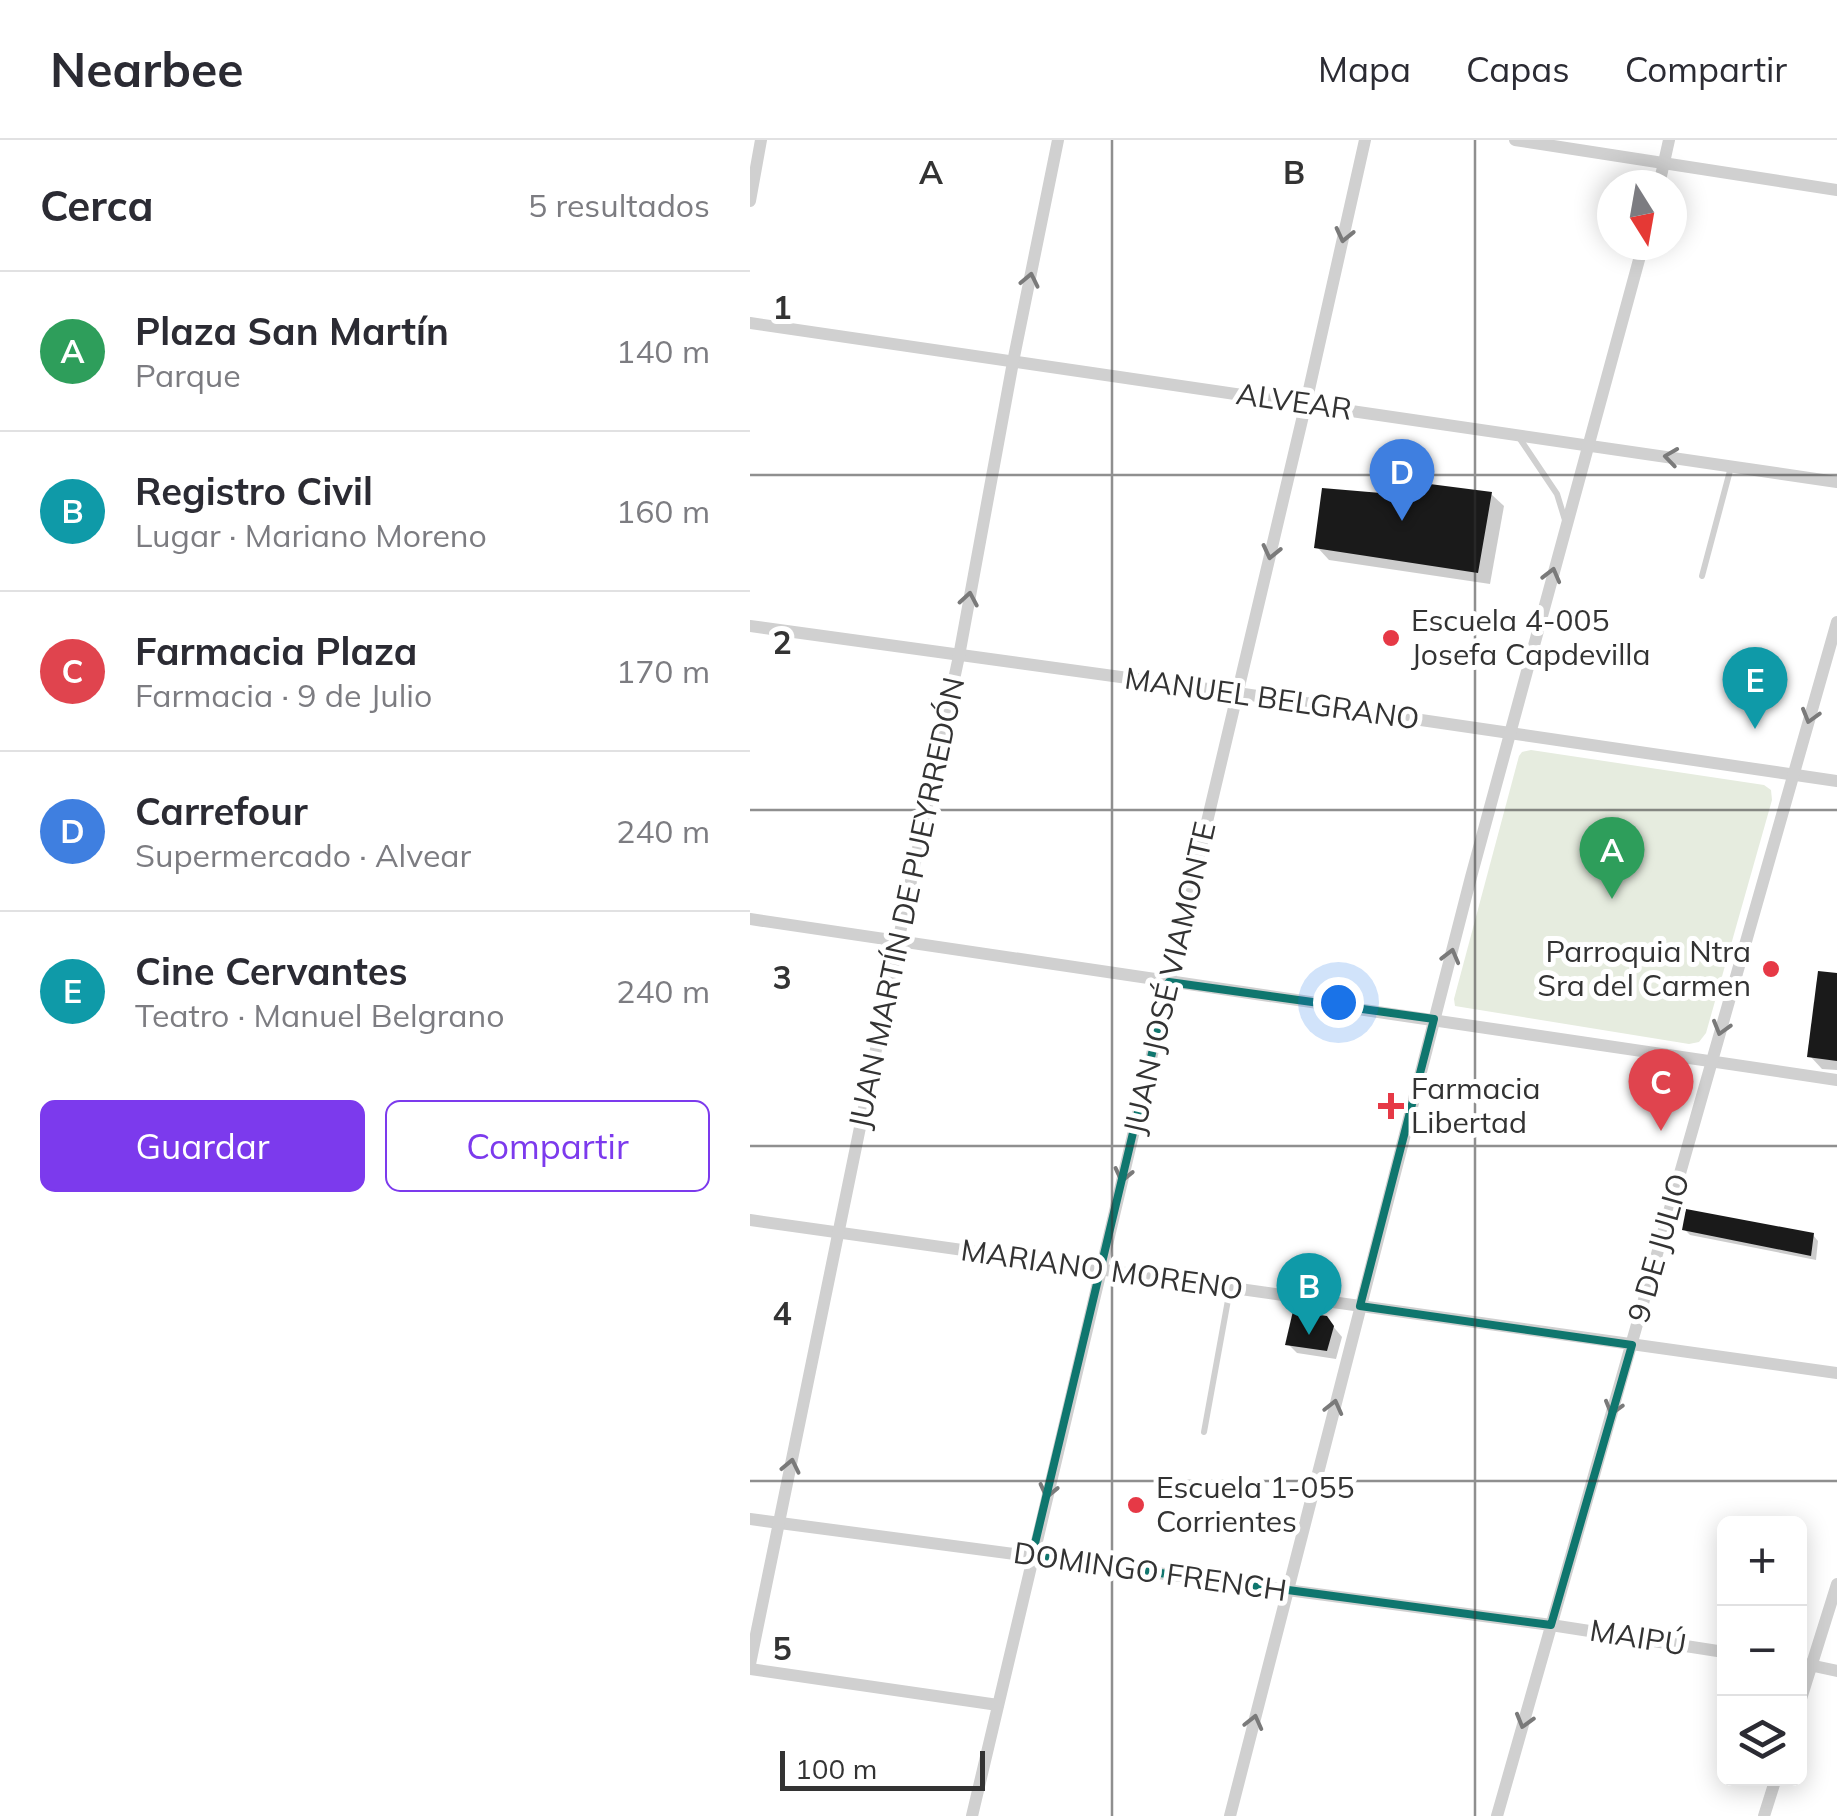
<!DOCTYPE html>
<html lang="es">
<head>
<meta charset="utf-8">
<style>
	:root { --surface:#fff; --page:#f2f2f3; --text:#2b2b33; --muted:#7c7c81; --line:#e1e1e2; --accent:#7c3aed }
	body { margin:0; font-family:Mulish,sans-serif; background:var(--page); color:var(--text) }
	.controls { position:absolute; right:30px; bottom:30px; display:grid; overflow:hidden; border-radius:15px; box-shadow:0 5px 25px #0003 }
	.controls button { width:90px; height:90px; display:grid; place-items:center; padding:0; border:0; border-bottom:2px solid var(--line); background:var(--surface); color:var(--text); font:50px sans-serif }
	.compass { position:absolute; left:847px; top:30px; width:90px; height:90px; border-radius:50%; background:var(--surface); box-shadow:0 5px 25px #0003; rotate:169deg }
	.scale { position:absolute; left:30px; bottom:25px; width:205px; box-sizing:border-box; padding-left:10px; border:5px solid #333; border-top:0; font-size:28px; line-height:35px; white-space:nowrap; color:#333; -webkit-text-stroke:8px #fff; paint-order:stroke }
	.you { position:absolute; left:588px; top:862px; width:35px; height:35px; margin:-25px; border:8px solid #fff; border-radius:50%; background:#1a73e8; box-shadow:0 0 0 15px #1a73e833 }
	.badge { display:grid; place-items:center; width:65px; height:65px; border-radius:50%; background:var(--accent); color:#fff; font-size:32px; font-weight:700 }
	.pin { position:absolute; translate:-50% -82px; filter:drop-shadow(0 2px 5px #0008) }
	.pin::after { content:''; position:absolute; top:52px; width:35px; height:30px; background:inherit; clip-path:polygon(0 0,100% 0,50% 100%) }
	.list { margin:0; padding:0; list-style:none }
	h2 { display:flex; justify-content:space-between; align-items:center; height:130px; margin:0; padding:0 40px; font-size:42px }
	h2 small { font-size:32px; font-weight:400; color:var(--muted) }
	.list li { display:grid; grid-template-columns:65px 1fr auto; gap:30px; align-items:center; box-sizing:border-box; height:160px; padding:0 40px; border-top:2px solid var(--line) }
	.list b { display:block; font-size:38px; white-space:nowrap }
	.list p { margin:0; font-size:32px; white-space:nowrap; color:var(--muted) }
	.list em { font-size:32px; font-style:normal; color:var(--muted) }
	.actions { display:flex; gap:20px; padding:30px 40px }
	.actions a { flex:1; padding:22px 0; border:2px solid var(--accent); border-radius:15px; text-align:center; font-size:35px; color:var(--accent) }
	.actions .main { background:var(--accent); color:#fff }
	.icon { flex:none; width:55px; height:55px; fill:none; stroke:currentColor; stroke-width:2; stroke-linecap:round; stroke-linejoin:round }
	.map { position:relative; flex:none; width:1087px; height:1676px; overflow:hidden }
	header { display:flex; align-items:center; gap:60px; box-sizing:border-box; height:140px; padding:0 50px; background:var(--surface); border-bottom:2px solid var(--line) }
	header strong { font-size:48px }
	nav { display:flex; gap:55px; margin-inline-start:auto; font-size:35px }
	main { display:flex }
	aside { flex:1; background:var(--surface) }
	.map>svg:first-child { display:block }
	.green { fill:#e6ecdf }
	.shadow { fill:#0003 }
	.building { fill:#1a1a1a }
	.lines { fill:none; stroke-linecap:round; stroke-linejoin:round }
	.service { stroke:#d0d0d0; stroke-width:6 }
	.minor { stroke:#d0d0d0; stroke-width:12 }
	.oneway { stroke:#7a7a7a }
	.marked { fill:none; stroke:#0f766e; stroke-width:8; stroke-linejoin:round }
	.grid { fill:none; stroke:#333; stroke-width:2.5; stroke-opacity:0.55 }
	.poi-dot { fill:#e63946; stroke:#fff; stroke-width:4 }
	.labels { text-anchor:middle; stroke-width:10; stroke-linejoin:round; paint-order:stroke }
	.street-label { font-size:30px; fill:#333; stroke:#fff }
	.poi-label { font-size:30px; fill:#333; stroke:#fff; text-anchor:start }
	.grid-label { font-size:32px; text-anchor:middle; font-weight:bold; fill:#333; stroke:#fff; stroke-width:10; stroke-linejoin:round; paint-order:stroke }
</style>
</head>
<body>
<header>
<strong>Nearbee</strong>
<nav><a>Mapa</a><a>Capas</a><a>Compartir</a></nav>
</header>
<main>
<aside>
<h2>Cerca<small>5 resultados</small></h2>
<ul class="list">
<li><span class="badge" style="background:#2e9e5b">A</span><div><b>Plaza San Martín</b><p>Parque</p></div><em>140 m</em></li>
<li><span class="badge" style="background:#0f9aa8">B</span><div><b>Registro Civil</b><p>Lugar · Mariano Moreno</p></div><em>160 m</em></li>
<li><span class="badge" style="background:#e0444e">C</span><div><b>Farmacia Plaza</b><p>Farmacia · 9 de Julio</p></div><em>170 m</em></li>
<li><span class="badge" style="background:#3f7fe0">D</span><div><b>Carrefour</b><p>Supermercado · Alvear</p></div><em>240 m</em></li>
<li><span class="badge" style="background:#0f9aa8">E</span><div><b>Cine Cervantes</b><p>Teatro · Manuel Belgrano</p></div><em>240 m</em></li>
</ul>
<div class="actions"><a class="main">Guardar</a><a>Compartir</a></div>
</aside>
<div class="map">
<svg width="1087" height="1676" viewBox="0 0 1087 1676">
	<rect width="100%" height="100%" fill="#fff"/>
	<polygon class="green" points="781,610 1014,645 1021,650 1022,660 956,893 949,902 939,904 705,866 704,859 769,616 772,612"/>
	<g class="shadow">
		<polygon points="741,354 754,366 740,444 579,420 567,407 633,356"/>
		<polygon points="1087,836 1087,930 1072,929 1060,916"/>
		<polygon points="935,1090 1063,1095 1068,1101 1066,1120 940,1095"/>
		<polygon points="576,1178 592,1197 586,1219 547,1213 538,1204"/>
	</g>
	<g class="building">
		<polygon points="633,338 742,352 728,433 564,408 572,348 631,353"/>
		<polygon points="1068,831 1087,833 1087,921 1057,917"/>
		<polygon points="936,1069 1064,1093 1061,1116 932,1090"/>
		<polygon points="543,1171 577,1176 584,1186 577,1211 535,1205"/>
	</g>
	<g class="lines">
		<g class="service">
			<polyline points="768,296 807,354 815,380"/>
			<polyline points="952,436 981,327"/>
			<polyline points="454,1292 480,1149"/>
		</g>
		<g class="minor">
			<polyline points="765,0 1087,50"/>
			<polyline points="909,45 919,0"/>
			<polyline points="0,61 11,0"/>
			<polyline points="0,183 1087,342"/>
			<polyline points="0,486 487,553 1087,641"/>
			<polyline points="0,779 1087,940"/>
			<polyline points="0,1080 1087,1233"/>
			<polyline points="0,1379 801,1485 974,1512"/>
			<polyline points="1050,1523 1087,1531"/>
			<polyline points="0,1524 148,802 209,516 263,222 308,0"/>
			<polyline points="0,1529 248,1565"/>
			<polyline points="1050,1562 1087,1444"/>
			<polyline points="222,1676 556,263 615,0"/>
			<polyline points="480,1676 721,737 893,105"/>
			<polyline points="747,1676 1087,482"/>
			<polyline points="1014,1676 1026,1638"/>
		</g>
	</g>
	<defs><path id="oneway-chevron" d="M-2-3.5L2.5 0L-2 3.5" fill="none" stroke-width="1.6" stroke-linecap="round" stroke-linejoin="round" transform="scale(2.5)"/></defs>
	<g class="oneway">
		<use href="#oneway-chevron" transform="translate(594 95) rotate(103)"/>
		<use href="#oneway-chevron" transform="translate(280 140) rotate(-78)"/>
		<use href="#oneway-chevron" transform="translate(921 317) rotate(-172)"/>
		<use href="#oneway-chevron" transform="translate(521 412) rotate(103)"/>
		<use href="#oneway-chevron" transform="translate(802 435) rotate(-75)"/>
		<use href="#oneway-chevron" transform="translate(219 459) rotate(-80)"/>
		<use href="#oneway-chevron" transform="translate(1060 576) rotate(106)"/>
		<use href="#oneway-chevron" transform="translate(701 816) rotate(-75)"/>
		<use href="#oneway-chevron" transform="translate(971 888) rotate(106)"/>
		<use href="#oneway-chevron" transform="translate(373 1035) rotate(103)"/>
		<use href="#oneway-chevron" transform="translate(584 1267) rotate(-76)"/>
		<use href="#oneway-chevron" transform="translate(863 1268) rotate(106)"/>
		<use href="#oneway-chevron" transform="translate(41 1326) rotate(-78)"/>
		<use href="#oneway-chevron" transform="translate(298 1351) rotate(103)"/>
		<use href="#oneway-chevron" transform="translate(774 1581) rotate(106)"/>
		<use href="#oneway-chevron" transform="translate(504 1582) rotate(-76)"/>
	</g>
	<path class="marked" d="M419,842L684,879L610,1166L882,1205L801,1485L282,1416Z"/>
	<path class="grid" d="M362,0V1676M725,0V1676M0,335H1087M0,670H1087M0,1006H1087M0,1341H1087"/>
	<g class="poi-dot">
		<circle cx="641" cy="498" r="10"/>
		<circle cx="1021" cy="829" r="10"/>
		<path d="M636 951h10v10h10v10h-10v10h-10v-10h-10v-10h10z"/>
		<circle cx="386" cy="1365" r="10"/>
	</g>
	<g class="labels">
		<g class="street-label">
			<text transform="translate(544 262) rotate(8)" y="10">ALVEAR</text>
			<text transform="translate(522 559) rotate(8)" y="10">MANUEL BELGRANO</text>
			<text transform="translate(157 763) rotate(-78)" y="10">JUAN MARTÍN DE PUEYRREDÓN</text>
			<text transform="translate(420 838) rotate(-77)" y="10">JUAN JOSÉ VIAMONTE</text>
			<text transform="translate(909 1108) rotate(-74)" y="10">9 DE JULIO</text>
			<text transform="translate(352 1130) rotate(8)" y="10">MARIANO MORENO</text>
			<text transform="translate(400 1432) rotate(8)" y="10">DOMINGO FRENCH</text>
			<text transform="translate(888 1498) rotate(9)" y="10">MAIPÚ</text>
		</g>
		<g class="poi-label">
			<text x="661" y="491">Escuela 4-005<tspan x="661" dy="34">Josefa Capdevilla</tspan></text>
			<text x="1001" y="822" text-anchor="end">Parroquia Ntra<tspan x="1001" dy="34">Sra del Carmen</tspan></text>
			<text x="661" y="959">Farmacia<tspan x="661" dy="34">Libertad</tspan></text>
			<text x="406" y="1358">Escuela 1-055<tspan x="406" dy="34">Corrientes</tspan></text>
		</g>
	</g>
	<g class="grid-label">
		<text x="181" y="44">A</text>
		<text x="544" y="44">B</text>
		<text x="32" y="179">1</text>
		<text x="32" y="514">2</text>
		<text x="32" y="849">3</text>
		<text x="32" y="1185">4</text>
		<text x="32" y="1520">5</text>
	</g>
</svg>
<div class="controls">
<button>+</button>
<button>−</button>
<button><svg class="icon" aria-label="layers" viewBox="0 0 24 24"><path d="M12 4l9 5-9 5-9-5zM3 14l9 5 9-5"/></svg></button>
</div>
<svg class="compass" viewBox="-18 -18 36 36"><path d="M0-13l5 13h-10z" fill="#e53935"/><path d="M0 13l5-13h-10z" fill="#7c7c81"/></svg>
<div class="scale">100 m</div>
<div class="you"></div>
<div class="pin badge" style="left:862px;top:759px;background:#2e9e5b">A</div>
<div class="pin badge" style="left:559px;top:1195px;background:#0f9aa8">B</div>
<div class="pin badge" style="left:911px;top:991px;background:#e0444e">C</div>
<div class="pin badge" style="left:652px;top:381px;background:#3f7fe0">D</div>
<div class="pin badge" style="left:1005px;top:589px;background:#0f9aa8">E</div>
</div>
</main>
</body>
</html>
